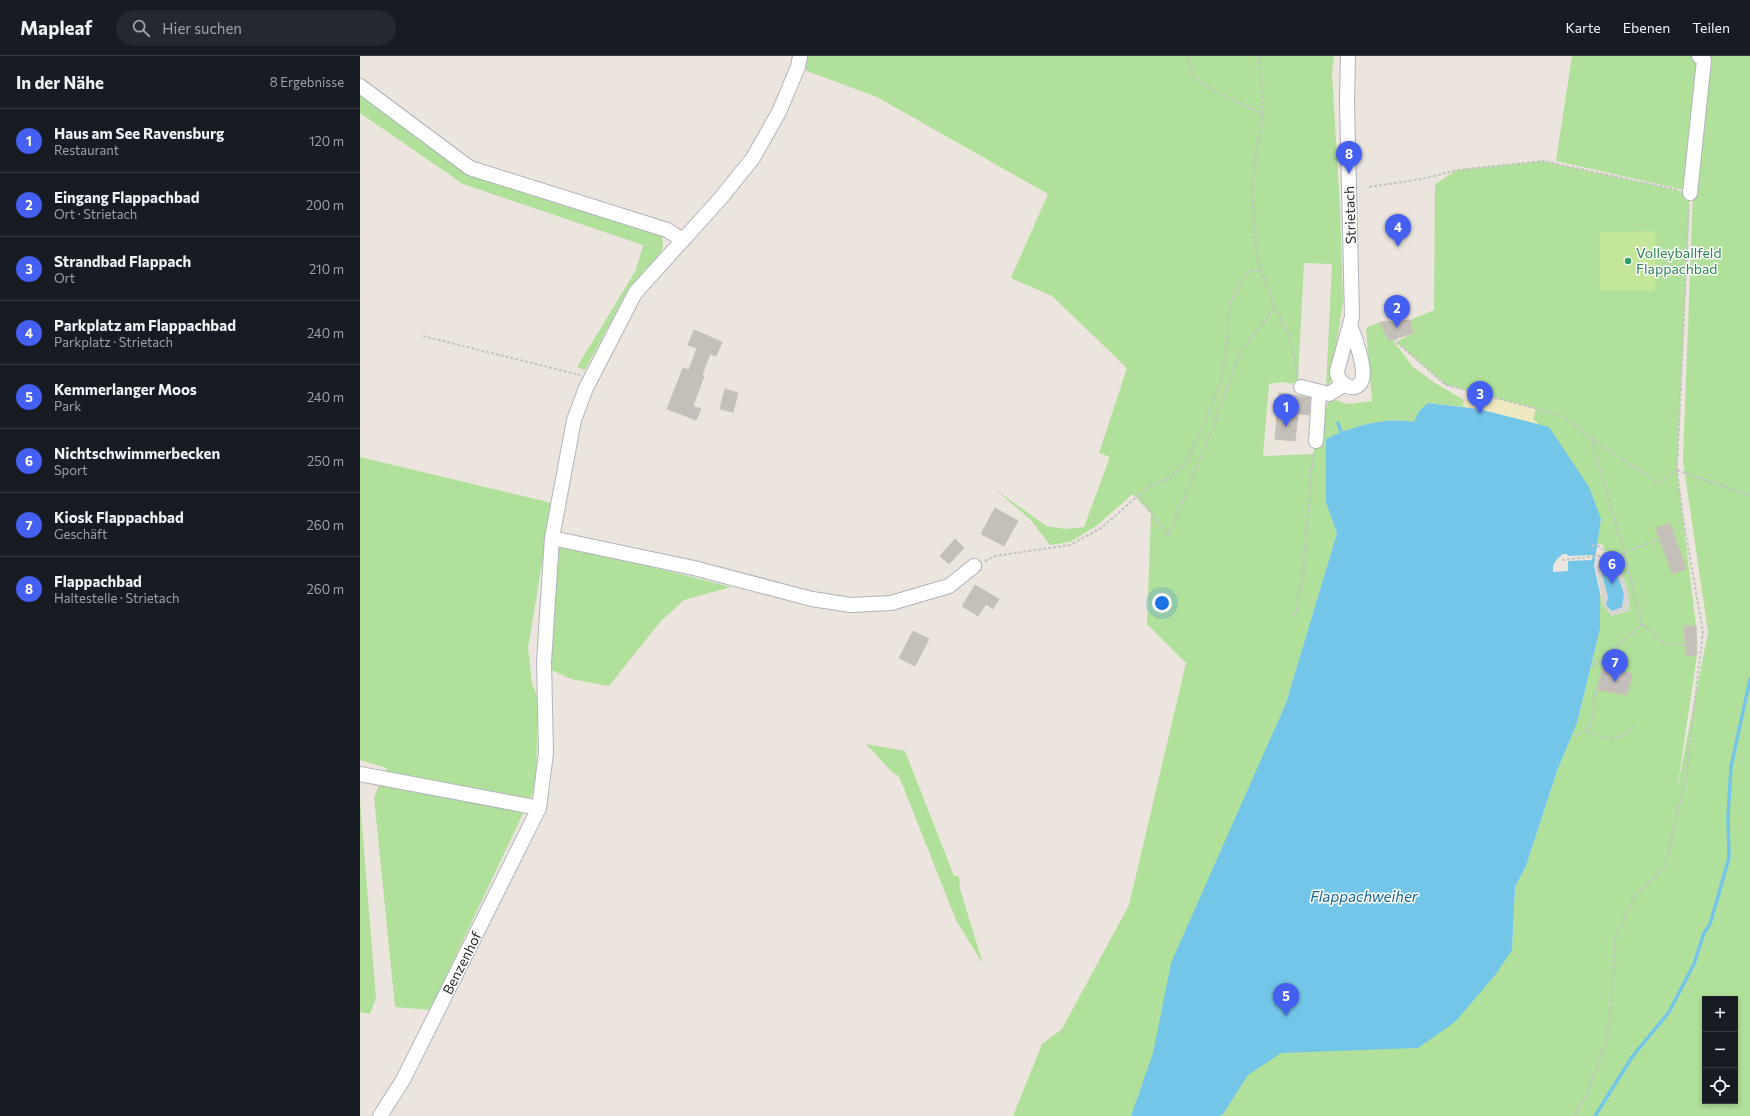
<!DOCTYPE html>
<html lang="de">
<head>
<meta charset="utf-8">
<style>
	:root { --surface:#171b24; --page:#242831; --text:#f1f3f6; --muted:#9ea1a6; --line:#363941; --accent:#445ff1 }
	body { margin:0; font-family:Commissioner,sans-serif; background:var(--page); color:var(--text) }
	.controls { position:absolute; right:12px; bottom:12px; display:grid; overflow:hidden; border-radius:0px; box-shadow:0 2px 6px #0003 }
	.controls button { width:36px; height:36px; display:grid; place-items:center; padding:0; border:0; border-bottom:1px solid var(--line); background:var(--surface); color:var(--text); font:20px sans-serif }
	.you { position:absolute; left:802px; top:547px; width:14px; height:14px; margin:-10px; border:3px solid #fff; border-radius:50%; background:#1a73e8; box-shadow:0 0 0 6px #1a73e833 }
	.badge { display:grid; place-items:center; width:26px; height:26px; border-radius:50%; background:var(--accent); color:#fff; font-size:13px; font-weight:700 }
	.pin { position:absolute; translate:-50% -33px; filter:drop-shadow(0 1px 2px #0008) }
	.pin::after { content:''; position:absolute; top:21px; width:14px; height:12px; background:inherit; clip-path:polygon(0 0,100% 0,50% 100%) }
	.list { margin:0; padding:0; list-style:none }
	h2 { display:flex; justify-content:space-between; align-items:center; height:52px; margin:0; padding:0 16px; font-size:17px }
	h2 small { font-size:13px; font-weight:400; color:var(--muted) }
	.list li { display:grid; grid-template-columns:26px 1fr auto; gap:12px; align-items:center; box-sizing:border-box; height:64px; padding:0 16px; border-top:1px solid var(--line) }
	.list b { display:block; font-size:15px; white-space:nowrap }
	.list p { margin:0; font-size:13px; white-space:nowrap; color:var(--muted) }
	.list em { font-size:13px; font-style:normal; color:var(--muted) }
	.icon { flex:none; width:22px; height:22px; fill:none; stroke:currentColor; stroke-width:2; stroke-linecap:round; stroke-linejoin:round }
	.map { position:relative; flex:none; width:1390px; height:1060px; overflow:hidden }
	header { display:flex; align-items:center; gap:24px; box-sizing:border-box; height:56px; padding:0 20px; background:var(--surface); border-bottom:1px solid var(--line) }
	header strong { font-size:19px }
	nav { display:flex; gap:22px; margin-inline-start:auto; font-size:14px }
	.search { width:280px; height:36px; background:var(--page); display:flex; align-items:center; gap:10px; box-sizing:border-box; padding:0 14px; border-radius:22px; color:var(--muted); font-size:15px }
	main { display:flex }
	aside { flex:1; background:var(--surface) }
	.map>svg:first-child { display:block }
	.green { fill:#b1e09b; fill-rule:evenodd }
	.sand { fill:#efe9c1 }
	.pitch { fill:#c3e698 }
	.plaza { fill:#d8d4cf }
	.water { fill:#74c6e9 }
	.pier { fill:#ebe5dd }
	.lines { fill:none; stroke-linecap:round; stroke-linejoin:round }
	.stream { stroke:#74c6e9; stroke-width:3.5 }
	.building { fill:#c4bfb8; stroke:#c7c1b6 }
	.minor-casing { stroke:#b0b3bd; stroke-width:16 }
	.path { stroke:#c3c3c3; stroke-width:2; stroke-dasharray:3 2; stroke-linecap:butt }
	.minor { stroke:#fff; stroke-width:14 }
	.leisure-dot { fill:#2e9e5b; stroke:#fff; stroke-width:1.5 }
	.labels { text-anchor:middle; stroke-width:3; stroke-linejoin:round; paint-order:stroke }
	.street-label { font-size:14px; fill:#2a2a2a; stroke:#fff }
	.leisure-label { font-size:14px; fill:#27864d; stroke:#fff; text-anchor:start }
	.water-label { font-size:15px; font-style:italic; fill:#136495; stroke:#fff }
</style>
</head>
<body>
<header>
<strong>Mapleaf</strong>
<div class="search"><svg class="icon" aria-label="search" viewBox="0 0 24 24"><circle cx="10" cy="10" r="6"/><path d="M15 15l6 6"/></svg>Hier suchen</div>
<nav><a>Karte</a><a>Ebenen</a><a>Teilen</a></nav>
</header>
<main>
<aside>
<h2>In der Nähe<small>8 Ergebnisse</small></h2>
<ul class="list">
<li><span class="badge">1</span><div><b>Haus am See Ravensburg</b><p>Restaurant</p></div><em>120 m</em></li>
<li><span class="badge">2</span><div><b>Eingang Flappachbad</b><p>Ort · Strietach</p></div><em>200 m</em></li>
<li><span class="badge">3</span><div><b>Strandbad Flappach</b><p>Ort</p></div><em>210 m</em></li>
<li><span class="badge">4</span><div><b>Parkplatz am Flappachbad</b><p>Parkplatz · Strietach</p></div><em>240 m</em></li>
<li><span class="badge">5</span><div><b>Kemmerlanger Moos</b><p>Park</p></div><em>240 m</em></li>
<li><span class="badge">6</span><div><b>Nichtschwimmerbecken</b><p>Sport</p></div><em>250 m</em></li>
<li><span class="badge">7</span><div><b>Kiosk Flappachbad</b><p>Geschäft</p></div><em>260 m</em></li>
<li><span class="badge">8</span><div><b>Flappachbad</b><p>Haltestelle · Strietach</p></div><em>260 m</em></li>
</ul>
</aside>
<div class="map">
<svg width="1390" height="1060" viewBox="0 0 1390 1060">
	<rect width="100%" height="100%" fill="#ebe5dd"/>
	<g class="green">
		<path d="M445,0H974L972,17L980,151L983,246L969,334L923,326L909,328L903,400L953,398L969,342L988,348L1012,345L1006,272L1020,266L1028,284L1032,283L1053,311L1075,327L1104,344L1103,351L1068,347L1059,355L1054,366C1021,361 996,370 966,383V447L977,477L926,647L874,767L1152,894L1155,831L1166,810L1197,715L1217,667L1240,573V537L1243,549L1252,560L1270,554L1254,500L1246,499L1243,489L1237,487L1241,463L1199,387L1173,363L1176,353L1086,329L1036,286L1053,277L1050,264L1074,254L1075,128L1097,114L1182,105L1330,137L1317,414L1336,570L1324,571L1326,600L1337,599L1317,734L1348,576L1323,405L1333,136L1196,105L1212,0H1390V1060H653L682,988L702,973L769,849L826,607L787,568L791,458L773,438L736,470L710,486L690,489L670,463L635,433L686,470L705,473L724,471L750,401L739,397L767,312L692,240L651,222L688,138L517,41L447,15L444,6ZM944,207L972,208L966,331L938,324ZM1345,943H1375V1045H1345Z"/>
		<polygon points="0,37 103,112 295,176 302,181 303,191 300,198 280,220 261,247 225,314 217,311 276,214 283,189 103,128 0,57"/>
		<polygon points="0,401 192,447 168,592 172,627 178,644 176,730 70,954 35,951 14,741 27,712 0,704"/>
		<polygon points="198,485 273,506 371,531 324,544 300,566 249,630 211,623 190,613"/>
		<polygon points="506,688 545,695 594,820 599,820 600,833 623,908 596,864 539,720 533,717"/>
		<polygon points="0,744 16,942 10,958 0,956"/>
	</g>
	<polygon class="sand" points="1106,334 1176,353 1173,363 1199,387 1064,367 1068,347 1103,351"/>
	<polygon class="pitch" points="1295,175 1295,235 1240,235 1240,176"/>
	<polygon class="plaza" points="1246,499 1254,500 1258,502 1270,542 1270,554 1252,560 1243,549 1236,510"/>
	<g class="water">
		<path d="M1068,347L1119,353L1189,371L1229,431L1241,463L1234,510L1240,537V573L1217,667L1197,715L1166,810L1155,831L1152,894L1136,918L1095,966L1058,992L921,997L888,1019L863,1058L859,1060H771L793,997L811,907L926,647L977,477L966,447V383C994,370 1023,361 1054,366L1059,355Z"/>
		<polygon points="1248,512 1256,515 1264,538 1262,551 1252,555 1246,549 1248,541 1242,518"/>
	</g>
	<polygon class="pier" points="1203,498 1207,498 1208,500 1233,499 1232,504 1208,505 1208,515 1193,516 1193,509 1197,503"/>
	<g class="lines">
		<g class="stream">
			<polyline points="978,367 981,376"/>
			<polyline points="1235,1060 1272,1001 1309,956 1334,908 1344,877 1350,868 1369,802 1368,760 1371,711 1390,623"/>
		</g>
	</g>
	<g class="building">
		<polygon points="1050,264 1053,277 1029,285 1020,266"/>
		<polygon points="334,274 362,286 356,300 350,298 342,319 344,320 333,350 341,353 336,364 307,353 323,312 329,314 337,292 328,289"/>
		<polygon points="365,333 378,337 373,356 360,353"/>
		<polygon points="919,337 950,342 949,359 938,358 935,385 915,383"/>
		<polygon points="635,452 658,465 644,490 621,478"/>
		<polygon points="1310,467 1326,513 1312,518 1296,472"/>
		<polygon points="595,483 604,492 589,508 580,500"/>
		<polygon points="615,529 639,543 633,553 626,548 618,560 602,550"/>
		<polygon points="1324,570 1336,570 1337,599 1326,600"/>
		<polygon points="553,575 569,583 555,610 539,602"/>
		<polygon points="1244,609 1272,618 1267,639 1238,634"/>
	</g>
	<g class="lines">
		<defs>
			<g id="minor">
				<path d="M988,0L987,45L992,261L977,315C978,330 997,338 1002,324C1006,312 995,281 990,269"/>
				<polyline points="0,30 110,112 307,174 323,184"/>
				<polyline points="1330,137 1344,4 1339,0"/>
				<polyline points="941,331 969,338 983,329"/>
				<polyline points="956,385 959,337"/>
				<polyline points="192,482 334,512 452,543 491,549 531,547 589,530 614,510"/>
				<polyline points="0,718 179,752"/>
				<polyline points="20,1060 43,1024 179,752 186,697 184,606 192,482 214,364 226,332 275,237 360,143 393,102 419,56 438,11 440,0"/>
			</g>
		</defs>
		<use href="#minor" class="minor-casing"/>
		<g class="path">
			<polyline points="828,0 833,21 854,35 903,58"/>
			<polyline points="899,0 903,58 892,126 894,180 901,214 915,251 930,281 938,320"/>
			<polyline points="1009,131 1062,123 1097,114 1183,105 1318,134"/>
			<polyline points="1034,259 1035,265"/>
			<polyline points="63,280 220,319"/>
			<polyline points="1035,282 1036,286 1086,329 1200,359 1231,382 1264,496 1282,568 1251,595 1244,609 1236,634 1233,663 1227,674 1213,681"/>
			<polyline points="1232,383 1299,427 1317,414"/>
			<polyline points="1317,414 1390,440"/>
			<polyline points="779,439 791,429 809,423 827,406 859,332 867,295 868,259 873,240 887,216 901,214"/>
			<polyline points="808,480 852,374 880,296 915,251"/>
			<polyline points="1232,489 1241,491 1246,499 1254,500 1300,483"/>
			<polyline points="1202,504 1246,499"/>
			<polyline points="625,505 635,500 710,489 741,472 779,439 808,480"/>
			<polyline points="935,560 944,513 951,415 954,398"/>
			<polyline points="1282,568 1307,589 1325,589"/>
			<polyline points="1233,610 1235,605 1244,609"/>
			<path d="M1227,674C1244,686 1259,685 1274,671"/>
			<polyline points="1215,1060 1226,1040 1245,989 1250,963 1255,882 1274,840 1305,812 1326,720 1343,576 1323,462 1317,414 1329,149"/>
		</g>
		<use href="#minor" class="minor"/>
	</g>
	<circle class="leisure-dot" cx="1268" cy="205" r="4"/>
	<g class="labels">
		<g class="street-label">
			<text transform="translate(990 159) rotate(-92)" y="5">Strietach</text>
			<text transform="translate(102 907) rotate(-63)" y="5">Benzenhof</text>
		</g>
		<g class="leisure-label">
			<text x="1276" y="202">Volleyballfeld<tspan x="1276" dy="16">Flappachbad</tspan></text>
		</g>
		<g class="water-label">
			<text x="1004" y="846">Flappachweiher</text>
		</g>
	</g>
</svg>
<div class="controls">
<button>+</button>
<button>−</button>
<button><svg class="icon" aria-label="locate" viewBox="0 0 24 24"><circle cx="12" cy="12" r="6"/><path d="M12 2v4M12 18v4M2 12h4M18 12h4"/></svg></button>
</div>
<div class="you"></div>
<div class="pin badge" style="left:926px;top:371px">1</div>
<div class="pin badge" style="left:1037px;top:272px">2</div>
<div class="pin badge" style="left:1120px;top:358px">3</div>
<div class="pin badge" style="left:1038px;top:191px">4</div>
<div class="pin badge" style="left:926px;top:960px">5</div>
<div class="pin badge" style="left:1252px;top:528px">6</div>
<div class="pin badge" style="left:1255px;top:626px">7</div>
<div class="pin badge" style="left:989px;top:118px">8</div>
</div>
</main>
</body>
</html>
